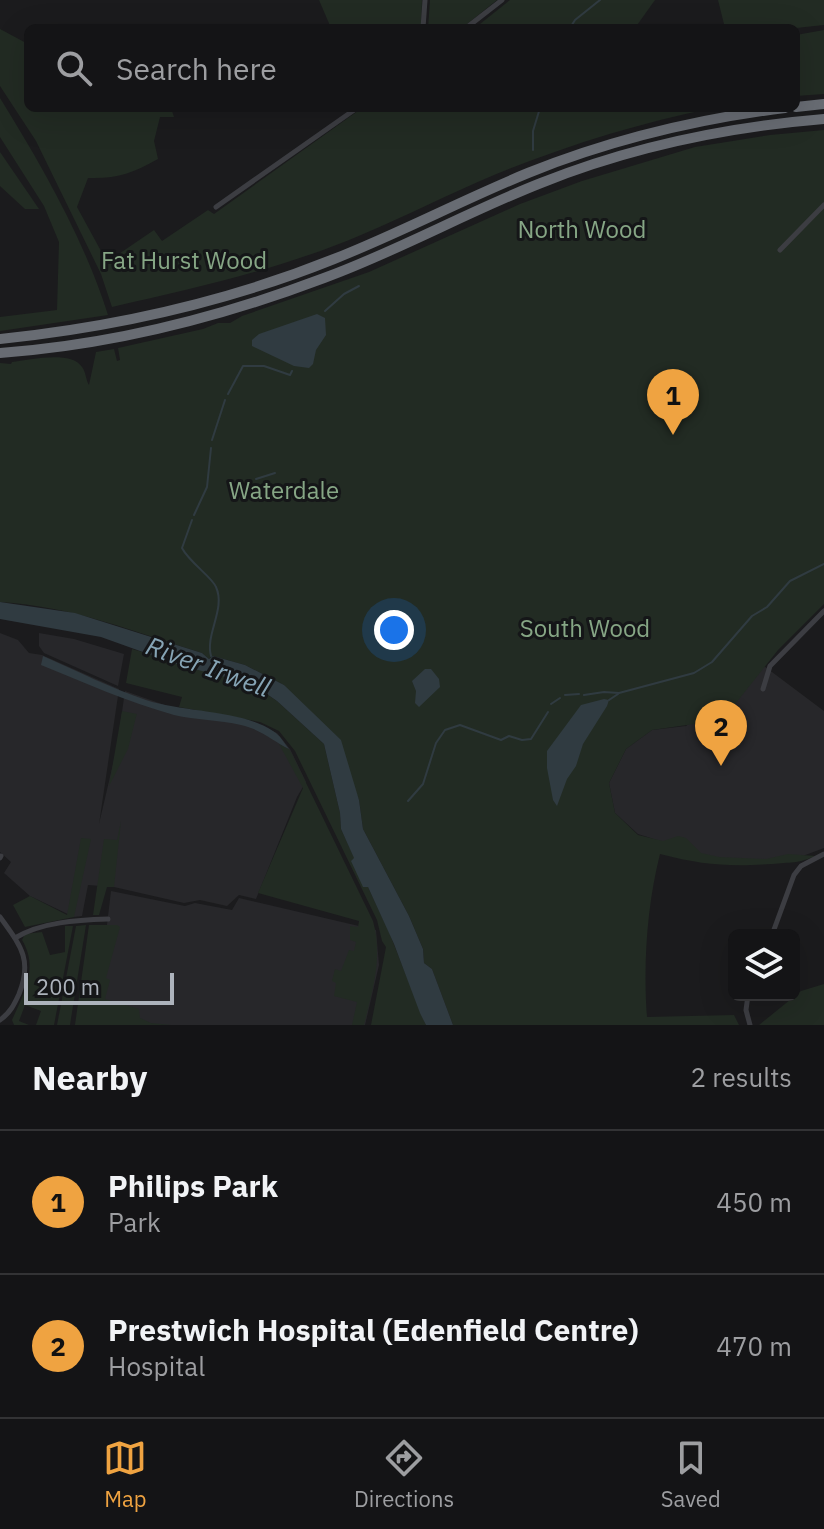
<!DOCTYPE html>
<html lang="en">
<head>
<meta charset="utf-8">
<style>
	:root { --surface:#141416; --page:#1d1d1f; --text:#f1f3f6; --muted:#9d9ea1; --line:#333335; --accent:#efa341 }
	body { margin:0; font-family:"IBM Plex Sans",sans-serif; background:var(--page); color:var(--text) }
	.controls { position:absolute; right:24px; bottom:24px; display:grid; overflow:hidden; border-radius:12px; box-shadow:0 8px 32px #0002 }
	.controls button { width:72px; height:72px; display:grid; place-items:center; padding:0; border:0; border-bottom:2px solid var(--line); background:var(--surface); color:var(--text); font:40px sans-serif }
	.scale { position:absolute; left:24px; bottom:20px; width:150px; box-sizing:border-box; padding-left:8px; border:4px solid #adb3bc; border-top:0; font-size:22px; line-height:28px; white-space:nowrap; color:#adb3bc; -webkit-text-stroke:6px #151618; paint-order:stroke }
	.you { position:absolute; left:394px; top:630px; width:28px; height:28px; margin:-20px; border:6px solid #fff; border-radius:50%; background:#1a73e8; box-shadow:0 0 0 12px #1a73e833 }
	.badge { display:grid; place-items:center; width:52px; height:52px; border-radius:50%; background:var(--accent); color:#111; font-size:26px; font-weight:700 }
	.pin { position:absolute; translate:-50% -66px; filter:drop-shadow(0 2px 4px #0008) }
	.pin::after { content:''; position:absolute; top:42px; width:28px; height:24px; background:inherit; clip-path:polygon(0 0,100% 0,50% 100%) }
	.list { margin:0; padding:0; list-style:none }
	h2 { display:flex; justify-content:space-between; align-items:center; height:104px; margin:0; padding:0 32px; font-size:34px }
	h2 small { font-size:26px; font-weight:400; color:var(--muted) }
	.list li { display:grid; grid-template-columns:52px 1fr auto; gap:24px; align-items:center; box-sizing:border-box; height:144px; padding:0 32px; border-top:2px solid var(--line) }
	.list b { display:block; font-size:30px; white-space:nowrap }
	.list p { margin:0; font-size:26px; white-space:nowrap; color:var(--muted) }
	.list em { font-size:26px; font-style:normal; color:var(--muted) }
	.icon { flex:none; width:44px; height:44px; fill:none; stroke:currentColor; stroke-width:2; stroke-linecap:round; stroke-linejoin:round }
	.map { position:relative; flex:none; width:824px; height:1025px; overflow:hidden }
	.search { position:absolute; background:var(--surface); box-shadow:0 8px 32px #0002; left:24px; right:24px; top:24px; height:88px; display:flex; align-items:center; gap:20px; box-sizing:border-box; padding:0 28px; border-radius:12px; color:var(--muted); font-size:30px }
	.sheet { height:392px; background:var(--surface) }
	nav { display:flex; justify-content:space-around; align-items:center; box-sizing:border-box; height:112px; border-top:2px solid var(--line); background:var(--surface); font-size:22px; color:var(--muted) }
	nav a { display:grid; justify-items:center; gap:4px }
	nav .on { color:var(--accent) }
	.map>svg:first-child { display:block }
	.built { fill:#27272a }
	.green { fill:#222b23 }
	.water { fill:#303b41 }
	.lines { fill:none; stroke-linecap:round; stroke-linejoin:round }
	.stream { stroke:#303b41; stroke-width:2 }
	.minor { stroke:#3c3d42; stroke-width:5 }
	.motorway { stroke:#686c73; stroke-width:10 }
	.labels { text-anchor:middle; stroke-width:6; stroke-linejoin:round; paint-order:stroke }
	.park-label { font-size:24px; fill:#86a685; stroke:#151618 }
	.water-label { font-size:26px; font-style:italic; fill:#86a4b5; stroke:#151618 }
</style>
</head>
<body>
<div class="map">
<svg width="824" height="1025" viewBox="0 0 824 1025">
	<rect width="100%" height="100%" fill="#1b1b1d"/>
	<g class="built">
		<polygon points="0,633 18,640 29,653 42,655 119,689 99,824 117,747 125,691 173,708 243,719 277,733 290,749 306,782 297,797 256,899 239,895 227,906 200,900 184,903 114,887 88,885 82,916 74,917 30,896 4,873 11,862 0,852"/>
		<polygon points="39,633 74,639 124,654 118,686 44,653 39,646"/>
		<polygon points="764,666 824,711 824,848 800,857 732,864 638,834 615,813 609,783 626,749 652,730 686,726 755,676"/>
		<polygon points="111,891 185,906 195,903 232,910 239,898 376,930 379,965 365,1025 95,1025"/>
	</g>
	<g class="green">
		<polygon points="319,0 422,0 421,28 331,28"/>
		<polygon points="430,0 497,0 462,28 428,28"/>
		<polygon points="510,0 655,0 635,28 475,28"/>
		<polygon points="718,0 824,0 824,25 796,28 725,28"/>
		<path d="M0,29L28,44V108H171L174,117H160L154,141L158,159C133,173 117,179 88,178L77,207L107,262L154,230L162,241L208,210L214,214L362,108H714C638,123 565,146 494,175C449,194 406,216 361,235C281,269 196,288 112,307L101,274L36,141L0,86Z"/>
		<polygon points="824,30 824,94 796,96 796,35"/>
		<path d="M0,98C42,166 84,239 108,315L0,331V317L57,310L59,242L44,206L0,137Z"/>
		<path d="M824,130V604L778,650L732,708L715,721L652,730L626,749L609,783L615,813L638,835L663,841L678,836L686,838L701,853L719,857L766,859L788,854L815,856C798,864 790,862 772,864C728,867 703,865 660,854C647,905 643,965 647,1017L734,1015L739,1025H453L432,969L424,963L423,949L409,916L363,829L359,800L348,772L284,685L245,665L213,656L209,659L202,653C135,632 71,606 0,602V363L11,364L12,362C29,360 71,350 82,367C86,372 86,381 89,385L96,352L114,349L117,361L120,360L118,348L203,329L218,323H230L242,316L369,272L520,204L582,181L695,147L770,135Z"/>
		<polygon points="0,152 39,209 25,209 0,186"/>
		<polygon points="132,649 252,684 277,701 324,744 340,813 341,829 389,932 426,1025 371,1025 386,947 382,941 377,920 295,751 279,731 260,722 179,707 182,697 126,683"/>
		<polygon points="122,711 137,714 136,717 128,749 109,786"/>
		<path d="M279,744L289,749L292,754L373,921C383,957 373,989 364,1025H352L357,1002L334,996L336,983L332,981L335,969L341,971L349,950L354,951L356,942L350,940V926L358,927L359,921L258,893L303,788Z"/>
		<polygon points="121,821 114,887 107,887 99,915 93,915 104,839 117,840"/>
		<polygon points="81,838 91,839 74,917 25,927 13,905 30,896 67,915"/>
		<polygon points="86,925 70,1025 57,1025 76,926"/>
		<polygon points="89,925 117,925 120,927 106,978 110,980 105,999 139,1009 140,1018 151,1023 171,1025 75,1025"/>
		<path d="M65,926H73L54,1025H36L41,1011L25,1005L19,1021L29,1025H14L12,1020C24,993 39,968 22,940L25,934L42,932L50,955L65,952Z"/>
		<polygon points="824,984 824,1025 759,1025 801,991"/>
	</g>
	<g class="water">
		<polygon points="317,314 325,318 326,335 316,350 313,364 309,368 294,366 252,346 252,340 259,334"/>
		<polygon points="0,602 75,613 202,653 209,659 213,656 245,665 284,685 341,740 359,800 363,829 409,916 423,949 424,963 432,969 453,1025 426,1025 420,1013 394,944 368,887 363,887 351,861 354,858 341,829 340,813 324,744 277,701 252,684 179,665 101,637 0,619"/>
		<path d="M43,656C77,671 111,688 146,700C185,713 239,709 273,731C280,735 284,743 289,749C273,741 260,729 241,725C219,720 196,720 174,715C128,702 85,683 41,665Z"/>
		<polygon points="425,669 431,669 439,679 440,687 419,707 415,703 416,691 412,681"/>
		<polygon points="604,699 609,700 607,706 583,744 576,766 567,779 557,806 553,800 547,768 547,751 581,705"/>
	</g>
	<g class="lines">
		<g class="stream">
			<polyline points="570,28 575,20 600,0"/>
			<polyline points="533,150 533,131 540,108"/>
			<polyline points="325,311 344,294 359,286"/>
			<polyline points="228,394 243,366 264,366 290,375 292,371"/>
			<polyline points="212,440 225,400"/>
			<polyline points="256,479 275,473"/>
			<polyline points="194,515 207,487 211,448"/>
			<path d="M192,520L182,548C189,562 212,577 216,587C226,609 205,634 211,656"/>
			<polyline points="565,695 579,694"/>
			<polyline points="584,695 604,692 619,693 694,673 712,662 752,616 767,607 790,581 824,564"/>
			<polyline points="609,700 618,694"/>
			<polyline points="551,704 560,698"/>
			<polyline points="408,801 423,784 436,743 445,730 460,725 501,740 509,736 522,740 531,739 548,712"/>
		</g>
		<g class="minor">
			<polyline points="423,28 425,0"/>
			<polyline points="466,28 502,0"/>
			<polyline points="216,207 357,108"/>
			<polyline points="780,250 824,205"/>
			<polyline points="763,689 770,666 824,611"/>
			<polyline points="0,858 1,856"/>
			<path d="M0,917C20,945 33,959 19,994C14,1005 10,1013 0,1020"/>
			<polyline points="772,935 794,875 801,866 824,854"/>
			<path d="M15,938C41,922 78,920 108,919"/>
			<polyline points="748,995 746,1010 750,1025"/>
		</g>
		<g class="motorway">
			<polyline points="796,107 824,104"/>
			<path d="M0,339C115,327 227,302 334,259C400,233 462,200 528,173C610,140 697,119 785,108"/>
			<path d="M0,353C110,345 221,317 324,278C398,251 467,212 541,183C631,147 727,127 824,119"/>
		</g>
	</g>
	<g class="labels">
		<g class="park-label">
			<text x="582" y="238">North Wood</text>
			<text x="184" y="269">Fat Hurst Wood</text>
			<text x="284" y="499">Waterdale</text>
			<text x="585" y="637">South Wood</text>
		</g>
		<g class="water-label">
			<text transform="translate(208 667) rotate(20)" y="9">River Irwell</text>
		</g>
	</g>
</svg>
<div class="controls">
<button><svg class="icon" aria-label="layers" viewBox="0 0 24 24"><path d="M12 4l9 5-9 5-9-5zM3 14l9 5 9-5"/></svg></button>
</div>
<div class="scale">200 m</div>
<div class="you"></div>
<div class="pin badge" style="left:673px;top:435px">1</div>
<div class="pin badge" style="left:721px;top:766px">2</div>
<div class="search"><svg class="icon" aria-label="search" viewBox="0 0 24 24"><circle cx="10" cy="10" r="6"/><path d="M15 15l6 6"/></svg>Search here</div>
</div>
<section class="sheet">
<h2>Nearby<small>2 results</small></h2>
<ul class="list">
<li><span class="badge">1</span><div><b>Philips Park</b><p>Park</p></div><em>450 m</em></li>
<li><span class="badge">2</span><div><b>Prestwich Hospital (Edenfield Centre)</b><p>Hospital</p></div><em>470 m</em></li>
</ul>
</section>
<nav>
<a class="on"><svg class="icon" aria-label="map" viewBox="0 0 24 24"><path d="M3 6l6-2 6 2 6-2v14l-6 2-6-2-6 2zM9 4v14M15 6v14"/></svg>Map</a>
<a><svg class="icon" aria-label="directions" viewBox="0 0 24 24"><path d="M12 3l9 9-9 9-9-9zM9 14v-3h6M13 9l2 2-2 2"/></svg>Directions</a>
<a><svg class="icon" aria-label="saved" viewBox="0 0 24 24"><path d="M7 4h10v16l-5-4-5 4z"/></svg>Saved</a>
</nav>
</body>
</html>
